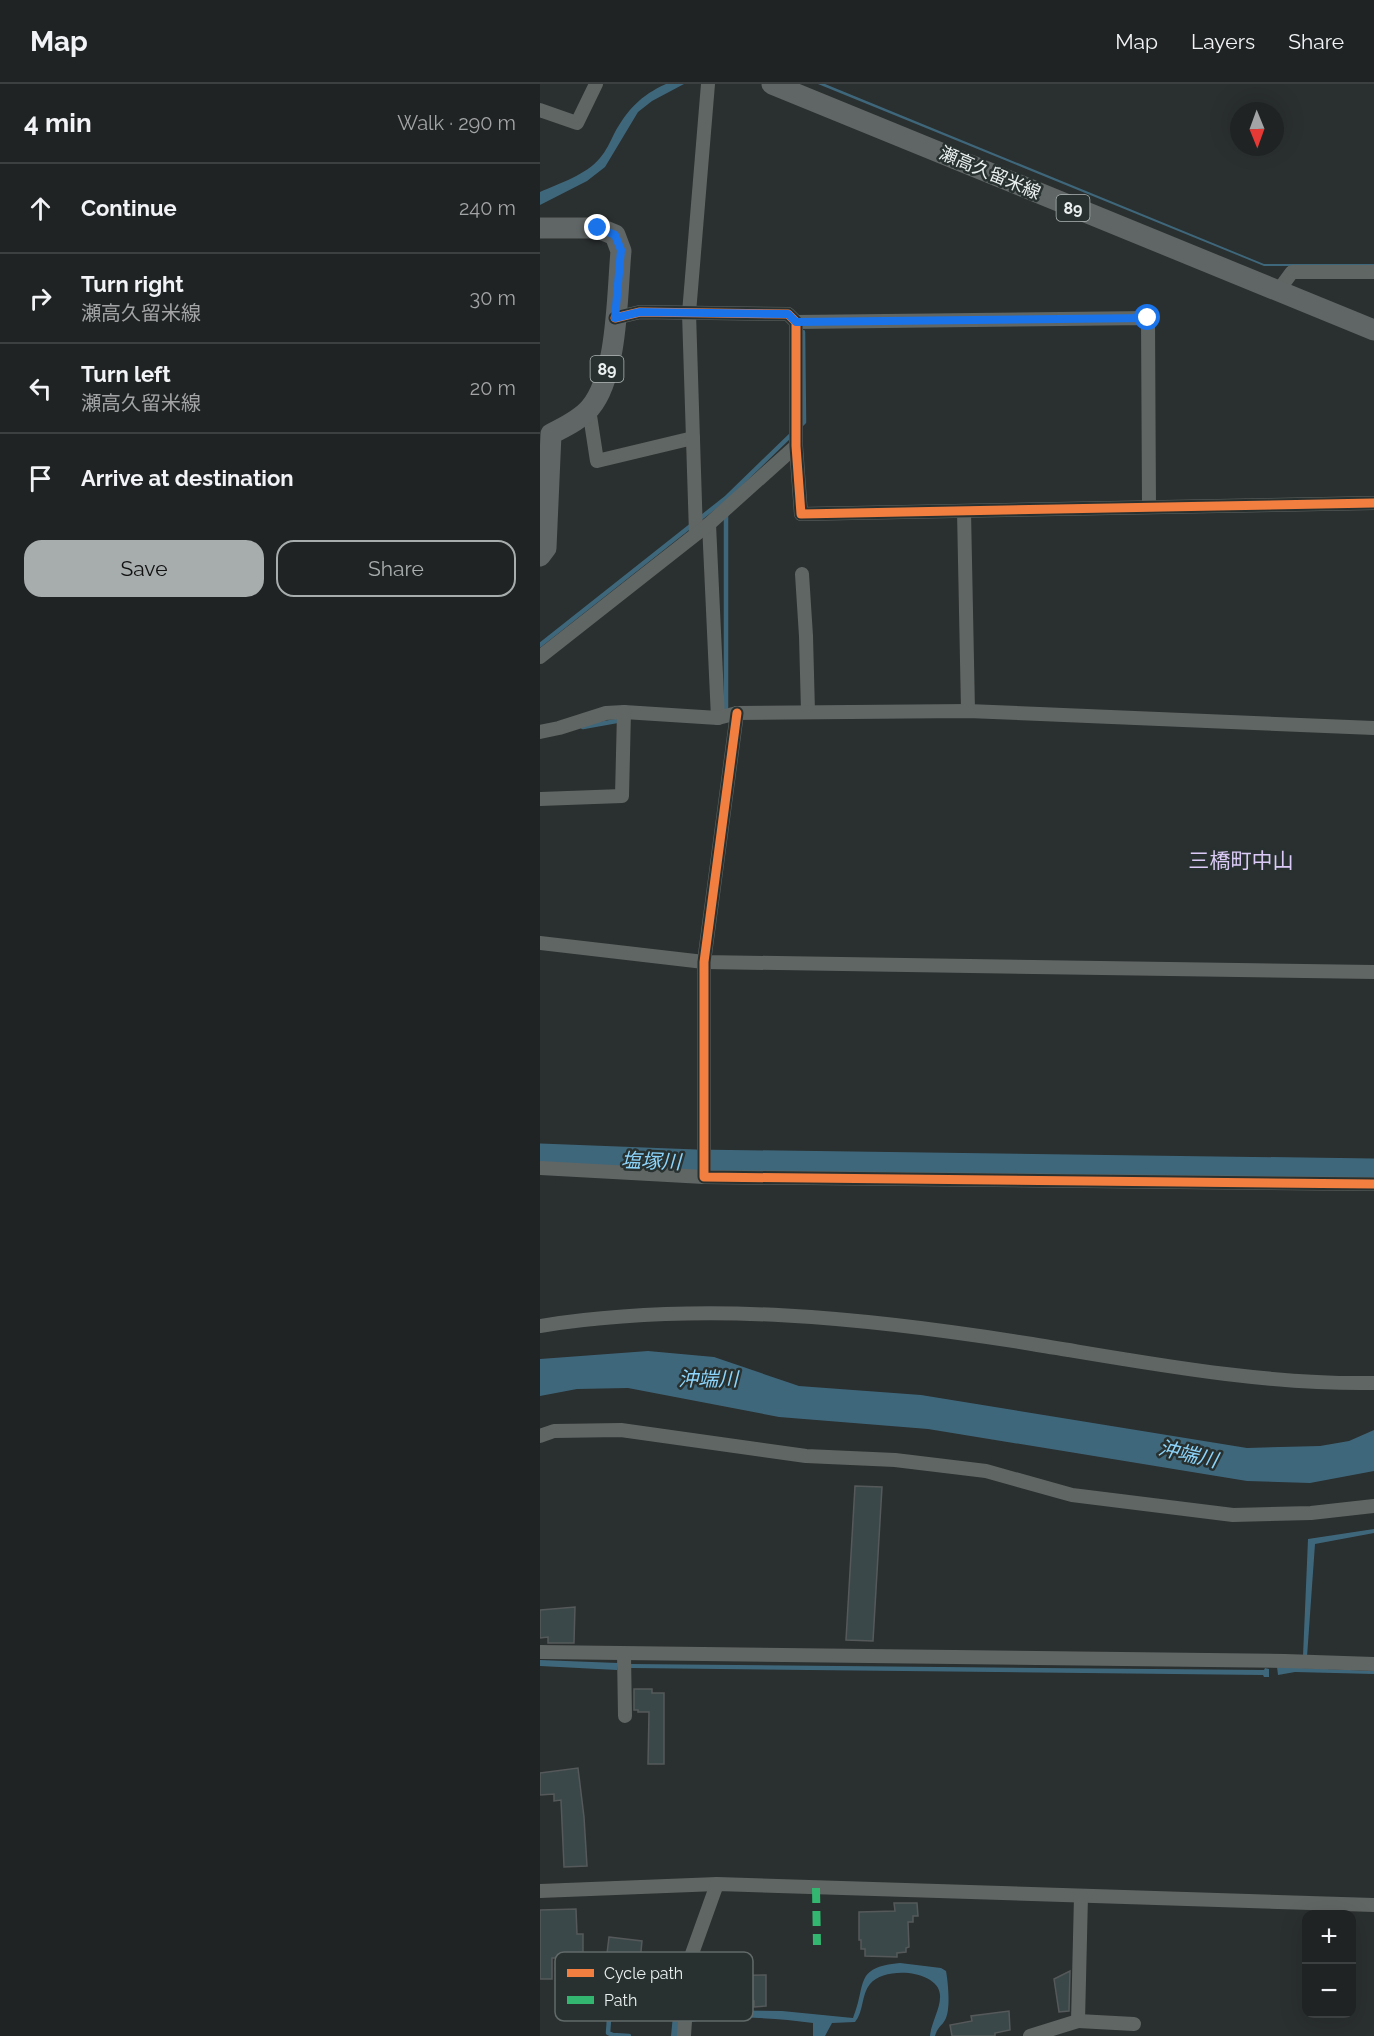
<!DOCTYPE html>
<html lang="en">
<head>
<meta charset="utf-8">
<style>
	:root { --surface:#202323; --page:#282b2b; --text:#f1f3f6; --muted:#a2a4a6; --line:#3d4041; --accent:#a7acac }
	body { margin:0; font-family:Raleway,"Noto Sans JP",sans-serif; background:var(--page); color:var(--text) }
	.controls { position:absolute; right:18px; bottom:18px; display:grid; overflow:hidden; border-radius:12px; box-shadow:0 6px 24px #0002 }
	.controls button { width:54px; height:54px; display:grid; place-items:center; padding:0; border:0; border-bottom:2px solid var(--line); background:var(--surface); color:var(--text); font:30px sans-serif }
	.compass { position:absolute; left:690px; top:18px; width:54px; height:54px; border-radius:50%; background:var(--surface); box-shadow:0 6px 24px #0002; rotate:179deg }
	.stop { position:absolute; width:18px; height:18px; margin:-14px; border:4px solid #1a73e8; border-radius:50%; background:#fff }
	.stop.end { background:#1a73e8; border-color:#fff; box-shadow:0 2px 6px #0008 }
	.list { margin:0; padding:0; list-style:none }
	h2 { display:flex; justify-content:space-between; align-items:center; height:78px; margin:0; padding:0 24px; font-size:26px }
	h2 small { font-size:20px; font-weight:400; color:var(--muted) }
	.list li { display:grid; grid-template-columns:39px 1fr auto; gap:18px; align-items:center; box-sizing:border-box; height:90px; padding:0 24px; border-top:2px solid var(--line) }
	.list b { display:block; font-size:22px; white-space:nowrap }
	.list p { margin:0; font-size:20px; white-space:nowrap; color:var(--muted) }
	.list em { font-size:20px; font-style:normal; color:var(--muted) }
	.actions { display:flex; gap:12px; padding:18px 24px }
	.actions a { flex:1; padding:14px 0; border:2px solid var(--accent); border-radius:18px; text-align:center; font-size:21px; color:var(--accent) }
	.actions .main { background:var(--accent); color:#111 }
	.icon { flex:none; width:33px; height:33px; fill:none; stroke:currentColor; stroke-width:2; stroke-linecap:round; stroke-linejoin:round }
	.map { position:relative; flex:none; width:834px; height:1952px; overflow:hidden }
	header { display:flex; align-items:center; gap:36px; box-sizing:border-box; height:84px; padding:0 30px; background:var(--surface); border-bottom:2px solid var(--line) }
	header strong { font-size:28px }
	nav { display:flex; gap:33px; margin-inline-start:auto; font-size:21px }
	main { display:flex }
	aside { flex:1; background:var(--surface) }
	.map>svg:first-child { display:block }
	.water { fill:#3f677b }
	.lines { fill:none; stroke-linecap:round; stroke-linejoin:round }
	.stream { stroke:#3f677b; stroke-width:4.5 }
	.river { stroke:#3f677b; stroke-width:27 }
	.building { fill:#3b484a; stroke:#555959; stroke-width:1.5 }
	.street { stroke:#606664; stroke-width:14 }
	.primary { stroke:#606665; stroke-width:21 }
	.quiet { stroke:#33b770; stroke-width:8; stroke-dasharray:15 8; stroke-linecap:butt }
	.cycleway-casing { stroke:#283130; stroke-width:13 }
	.cycleway { stroke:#f27e40; stroke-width:9 }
	.route { stroke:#1a73e8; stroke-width:8 }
	.labels { text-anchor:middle; stroke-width:5; stroke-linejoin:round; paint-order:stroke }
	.shield { fill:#283130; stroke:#b0b6b6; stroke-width:1.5 }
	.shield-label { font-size:16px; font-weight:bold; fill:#eaefef }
	.street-label { font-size:18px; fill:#eaefef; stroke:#283130 }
	.water-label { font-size:20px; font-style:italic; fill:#8ed5fb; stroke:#283130 }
	.quarter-label { font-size:21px; fill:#dacaf5; stroke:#283130 }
	.key { fill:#283130; stroke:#626a69; stroke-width:1.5 }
	.key-label { font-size:16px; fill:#eaefef }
</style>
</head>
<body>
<header>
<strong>Map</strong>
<nav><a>Map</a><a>Layers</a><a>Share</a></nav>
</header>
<main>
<aside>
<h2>4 min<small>Walk · 290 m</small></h2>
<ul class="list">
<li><svg class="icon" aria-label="ahead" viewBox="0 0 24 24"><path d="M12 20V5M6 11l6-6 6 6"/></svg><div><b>Continue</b></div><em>240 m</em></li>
<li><svg class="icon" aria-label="right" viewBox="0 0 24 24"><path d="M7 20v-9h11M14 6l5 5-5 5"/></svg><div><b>Turn right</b><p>瀬高久留米線</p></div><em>30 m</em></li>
<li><svg class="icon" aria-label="left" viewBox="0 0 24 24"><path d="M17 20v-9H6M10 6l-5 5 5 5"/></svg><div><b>Turn left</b><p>瀬高久留米線</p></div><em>20 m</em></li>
<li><svg class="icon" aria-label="arrive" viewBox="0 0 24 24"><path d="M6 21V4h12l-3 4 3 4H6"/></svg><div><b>Arrive at destination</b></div></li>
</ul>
<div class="actions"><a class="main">Save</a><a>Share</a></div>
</aside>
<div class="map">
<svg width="834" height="1952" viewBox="0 0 834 1952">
	<rect width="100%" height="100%" fill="#2a2f2f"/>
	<g class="water">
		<path d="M126,0H144L112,17L98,28L65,83L47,97L0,121V108C20,99 46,91 60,74C66,67 70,58 74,50C87,26 101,11 126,0Z"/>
		<polygon points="278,0 285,0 724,180 834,180 834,182 724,182"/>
		<polygon points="108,1267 174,1273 259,1302 381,1311 707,1364 780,1362 809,1357 834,1346 834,1387 770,1399 707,1397 388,1345 239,1333 88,1304 37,1305 0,1312 0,1275"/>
		<polygon points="834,1445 834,1449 775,1460 767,1573 763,1572 768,1455"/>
		<polygon points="0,1576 78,1579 77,1586 0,1582"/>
		<polygon points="91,1580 724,1586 725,1584 729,1585 729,1593 724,1593 723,1591 91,1584"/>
		<polygon points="737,1583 834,1587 834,1590 755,1588 738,1591"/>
		<path d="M360,1879L401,1884L406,1887C408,1898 411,1926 405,1936C402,1942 398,1942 395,1952H390C391,1939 401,1924 400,1911C399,1887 346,1881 330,1900C321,1911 324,1927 315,1938L292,1939L285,1952H273V1939C229,1933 184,1931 141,1940L139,1952H131L134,1921L154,1926L242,1927L313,1934C327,1901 313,1883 360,1879Z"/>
	</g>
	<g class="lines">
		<g class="stream">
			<polyline points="259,343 264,338 263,248"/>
			<polyline points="186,430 186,629"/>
			<polyline points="0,561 186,414 253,349"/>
			<polyline points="43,643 82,636"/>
			<path d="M17,1885C34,1884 61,1879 72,1894L68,1949L73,1951L89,1952"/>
		</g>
		<polyline class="river" points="0,1073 156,1079 834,1088"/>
	</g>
	<g class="building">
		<polygon points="315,1402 342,1403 333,1557 306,1556"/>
		<polygon points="35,1523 34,1559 8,1559 8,1553 0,1554 0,1526"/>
		<polygon points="94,1605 112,1605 112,1609 124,1609 124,1680 108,1680 109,1628 98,1628 98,1626 94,1626"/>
		<polygon points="38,1684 44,1733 47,1782 24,1783 21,1716 14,1717 14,1710 0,1711 0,1689"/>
		<polygon points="354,1819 377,1819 378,1832 373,1832 373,1838 368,1838 369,1863 366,1864 366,1868 357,1869 357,1873 325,1872 325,1865 321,1865 321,1856 319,1856 319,1828 355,1827"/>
		<polygon points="36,1825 37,1850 43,1850 43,1874 12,1874 12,1895 0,1895 0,1826"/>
		<polygon points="69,1853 102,1857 100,1878 139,1883 138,1912 118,1912 117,1908 109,1909 109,1905 98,1906 98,1879 66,1878"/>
		<polygon points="530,1887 529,1927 519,1928 514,1895"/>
		<polygon points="226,1891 226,1922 214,1923 214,1917 185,1917 185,1921 156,1923 156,1910 174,1910 174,1900 178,1900 178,1892"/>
		<polygon points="469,1927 470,1946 455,1949 455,1952 412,1952 410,1941 432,1937 431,1932"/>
	</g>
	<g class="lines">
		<g class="street">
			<polyline points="0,26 37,39 56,0"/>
			<polyline points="738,207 752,188 834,188"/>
			<polyline points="75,234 100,228 248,230 256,238 256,362 261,430 834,419"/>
			<polyline points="256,238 608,234 609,423"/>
			<polyline points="49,325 57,377 153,354"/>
			<polyline points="424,427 428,627"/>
			<polyline points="169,440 178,634"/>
			<polyline points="156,450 149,229 168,0"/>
			<polyline points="262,490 266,552 268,628"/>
			<polyline points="0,573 169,440 256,362"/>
			<polyline points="197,629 164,878 164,1093 834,1100"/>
			<polyline points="0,648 19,644 66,629 84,628 178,634 197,629 428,627 834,644"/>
			<polyline points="0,715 82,712 84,628"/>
			<polyline points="0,859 164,878 834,888"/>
			<polyline points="0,1084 164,1093"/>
			<path d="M0,1242C163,1216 330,1234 492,1260C603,1278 721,1301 834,1299"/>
			<polyline points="0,1352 14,1347 81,1346 266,1372 355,1376 446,1387 532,1411 693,1431 771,1429 834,1422"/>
			<polyline points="0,1568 745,1577 834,1580"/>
			<polyline points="84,1570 85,1632"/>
			<polyline points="0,1807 177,1800 834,1821"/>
			<polyline points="538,1937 594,1940"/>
			<polyline points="144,1952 149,1878 177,1800"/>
			<polyline points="490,1952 538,1937 541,1812"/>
		</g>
		<g class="primary">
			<polyline points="232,0 834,246"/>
			<path d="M0,144H58L75,151L81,167C77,210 78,291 50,324C40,336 24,343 11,350L6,464L0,472"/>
		</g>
		<polyline class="quiet" points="276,1804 277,1861"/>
		<defs>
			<g id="cycleway">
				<polyline points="75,234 100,228 248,230 256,238 256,362 261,430 834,419"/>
				<polyline points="197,629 164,878 164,1093 834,1100"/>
			</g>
		</defs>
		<use href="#cycleway" class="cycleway-casing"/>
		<use href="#cycleway" class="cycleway"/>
	</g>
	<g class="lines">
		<polyline class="route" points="58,144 75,151 81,166 75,234 100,228 248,230 256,238 608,234"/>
	</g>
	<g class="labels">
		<g class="shield">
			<rect x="516.5" y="111" width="33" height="26" rx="4.5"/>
			<rect x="50.5" y="272" width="33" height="26" rx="4.5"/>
		</g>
		<g class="shield-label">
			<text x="533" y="130">89</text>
			<text x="67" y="291">89</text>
		</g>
		<g class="street-label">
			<text transform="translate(450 89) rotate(23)" y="6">瀬高久留米線</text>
		</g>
		<g class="water-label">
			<text transform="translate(111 1077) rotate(2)" y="7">塩塚川</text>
			<text x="168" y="1302">沖端川</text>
			<text transform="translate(648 1370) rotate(13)" y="7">沖端川</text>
		</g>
		<g class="quarter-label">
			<text x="701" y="784">三橋町中山</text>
		</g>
	</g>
	<rect x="15" y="1868" width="198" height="69" rx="9" class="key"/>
	<rect x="27" y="1885" width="27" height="8" fill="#f27e40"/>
	<rect x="27" y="1912" width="27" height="8" fill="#33b770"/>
	<g class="key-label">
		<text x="64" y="1895">Cycle path</text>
		<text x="64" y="1922">Path</text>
	</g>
</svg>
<div class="controls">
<button>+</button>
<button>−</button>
</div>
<svg class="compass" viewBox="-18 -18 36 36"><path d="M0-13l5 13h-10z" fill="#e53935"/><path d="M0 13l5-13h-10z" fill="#a2a4a6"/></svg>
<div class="stop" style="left:608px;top:234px"></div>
<div class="stop end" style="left:58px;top:144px"></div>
</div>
</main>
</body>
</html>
